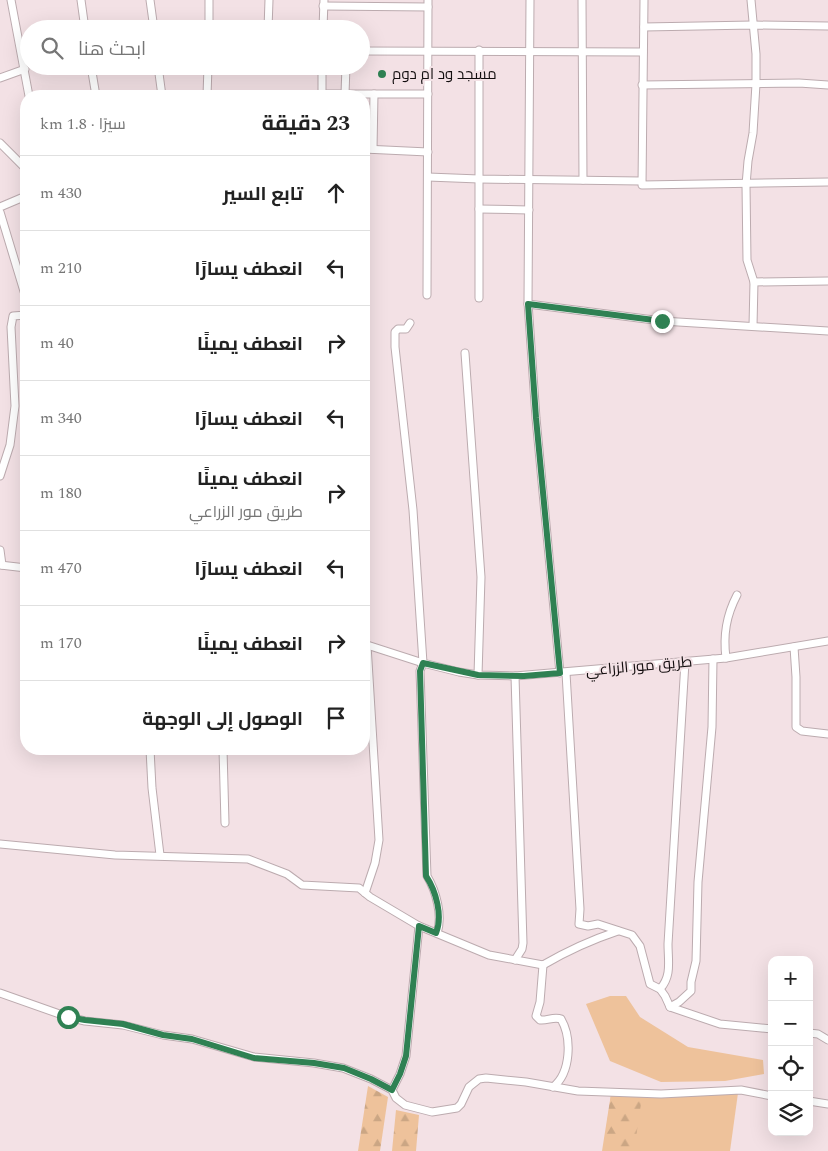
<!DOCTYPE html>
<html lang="ar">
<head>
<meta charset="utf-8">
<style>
	:root { --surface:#fff; --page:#f2f2f2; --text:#222; --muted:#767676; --line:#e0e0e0 }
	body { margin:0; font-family:Spectral,Cairo,serif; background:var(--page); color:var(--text); direction:rtl }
	.controls { position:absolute; right:15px; bottom:15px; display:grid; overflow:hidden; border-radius:10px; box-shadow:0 5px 20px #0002 }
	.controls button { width:45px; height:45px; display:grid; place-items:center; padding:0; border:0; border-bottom:1px solid var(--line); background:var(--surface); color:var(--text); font:25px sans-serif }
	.stop { position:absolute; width:15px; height:15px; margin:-11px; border:4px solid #2f8153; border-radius:50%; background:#fff }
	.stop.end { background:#2f8153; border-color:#fff; box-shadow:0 1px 5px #0008 }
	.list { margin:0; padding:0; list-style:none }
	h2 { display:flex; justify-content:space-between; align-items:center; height:65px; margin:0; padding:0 20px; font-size:21px }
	h2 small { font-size:16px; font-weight:400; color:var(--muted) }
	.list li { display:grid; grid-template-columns:32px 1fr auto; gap:15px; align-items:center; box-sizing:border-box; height:75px; padding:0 20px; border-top:1px solid var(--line) }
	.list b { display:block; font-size:19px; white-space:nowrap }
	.list p { margin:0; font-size:16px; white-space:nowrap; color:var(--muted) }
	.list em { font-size:16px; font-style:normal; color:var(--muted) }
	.icon { flex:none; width:28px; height:28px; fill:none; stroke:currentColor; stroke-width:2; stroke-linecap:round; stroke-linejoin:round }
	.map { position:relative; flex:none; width:828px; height:1151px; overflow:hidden; direction:ltr }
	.search { position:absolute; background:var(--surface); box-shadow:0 5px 20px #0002; left:20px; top:20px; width:350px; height:55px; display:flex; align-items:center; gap:12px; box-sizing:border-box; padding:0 18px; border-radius:28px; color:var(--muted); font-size:19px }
	.panel { position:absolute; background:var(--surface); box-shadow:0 5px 20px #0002; left:20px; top:90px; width:350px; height:665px; border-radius:20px; direction:rtl }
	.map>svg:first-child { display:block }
	.grass { fill:#eec29b }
	.forest { fill:url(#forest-firs) }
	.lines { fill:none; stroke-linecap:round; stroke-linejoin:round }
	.minor-casing { stroke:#bcabaf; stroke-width:9 }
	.minor { stroke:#fff; stroke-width:7 }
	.route { stroke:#2f8153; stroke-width:6 }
	.poi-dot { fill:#2f8153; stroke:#f3e1e5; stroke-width:2 }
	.labels { text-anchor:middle; stroke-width:4; stroke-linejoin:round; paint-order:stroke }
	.poi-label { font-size:15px; fill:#120d0e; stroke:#f3e1e5; text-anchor:start }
	.street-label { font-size:15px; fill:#120d0e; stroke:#f3e1e5 }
</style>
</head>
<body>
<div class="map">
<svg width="828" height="1151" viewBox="0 0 828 1151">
	<defs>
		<pattern id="forest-firs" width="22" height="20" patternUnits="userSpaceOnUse" patternTransform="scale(1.25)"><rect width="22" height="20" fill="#eec29b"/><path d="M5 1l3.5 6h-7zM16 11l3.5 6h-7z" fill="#cba684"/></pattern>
	</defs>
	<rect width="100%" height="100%" fill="#f3e1e5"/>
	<g class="grass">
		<polygon points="610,996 626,996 640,1017 688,1047 763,1060 764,1074 725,1081 661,1082 610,1061 586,1004"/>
		<polygon points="738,1093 730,1151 603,1151 611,1095"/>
	</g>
	<g class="forest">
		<polygon points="368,1086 388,1097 380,1151 358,1151"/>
		<polygon points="611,1094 642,1097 634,1151 602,1151"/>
		<polygon points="396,1110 419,1115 416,1151 392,1151"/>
	</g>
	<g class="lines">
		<defs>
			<g id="minor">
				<polyline points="11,0 29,96"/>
				<polyline points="81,0 85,29"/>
				<polyline points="150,0 154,29"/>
				<polyline points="530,0 528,303 536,418 560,673"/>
				<polyline points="582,0 583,180"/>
				<polyline points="644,0 642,185 828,182"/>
				<polyline points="751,0 756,54 756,84 753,133 748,161 746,185 747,260 754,282 753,326"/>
				<polyline points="323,6 428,7"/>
				<polyline points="644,27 753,25 828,26"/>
				<polyline points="209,29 209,0"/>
				<polyline points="268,29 269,0"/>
				<polyline points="323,29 324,0"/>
				<polyline points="479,50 479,298"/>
				<polyline points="361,51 643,52"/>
				<polyline points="91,66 96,96"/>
				<polyline points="158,66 162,96"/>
				<polyline points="0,78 25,69"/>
				<polyline points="642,85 799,83 828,85"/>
				<polyline points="322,94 428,94"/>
				<polyline points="345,94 346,66"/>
				<polyline points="207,96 208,66"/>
				<polyline points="322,96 322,66"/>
				<polyline points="0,143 26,169"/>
				<polyline points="364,149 428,152"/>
				<polyline points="373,149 374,94"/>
				<polyline points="428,177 479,179 641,181"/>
				<polyline points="0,207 26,196"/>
				<polyline points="479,209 529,210"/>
				<polyline points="0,212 26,298"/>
				<polyline points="754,282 828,281"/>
				<polyline points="427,295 428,0"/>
				<polyline points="528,304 662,321 828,331"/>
				<path d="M410,323L406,329H398L395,332V347L413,510L423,663L420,671L427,876C436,891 443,916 437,933"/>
				<polyline points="465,353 481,577 478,675"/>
				<polyline points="0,476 10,445 15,406 11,327 13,316 26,315"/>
				<polyline points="0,550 2,565"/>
				<polyline points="0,565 26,568"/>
				<polyline points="364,644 423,663 459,672 478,675 515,676 726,658 828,641"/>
				<polyline points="794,647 796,677 796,727 802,731 828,734"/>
				<path d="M726,658C723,635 726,616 737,595"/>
				<polyline points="566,673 580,909 579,924 588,926 598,924 632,935 640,946 650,984 660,989 665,996 670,1007 720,1024 772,1029"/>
				<polyline points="515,676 523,943 522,949 515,960"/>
				<polyline points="150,749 152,788 160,855"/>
				<polyline points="223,749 225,823"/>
				<path d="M0,844L115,855L248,859L287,874L302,885L359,888L370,897L419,926L489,955L543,965C567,951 591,940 618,931"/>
				<polyline points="365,893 375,863 379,840 367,645"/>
				<path d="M543,965L540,1002L536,1016L540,1020C547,1021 554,1016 561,1019C572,1038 571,1073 553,1087"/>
				<path d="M660,989C672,976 668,961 668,944L685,662"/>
				<polyline points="0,993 68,1017 85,1021 123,1025 163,1035 192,1039 254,1057 314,1063 343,1068 371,1079 392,1090 396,1098 405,1105 432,1112 457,1108 461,1104 469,1087 479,1079 486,1078 526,1082 578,1091 661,1094 741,1090 772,1096"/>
				<polyline points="670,1007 679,1002 691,991 691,982 696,961 698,882 712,727 713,659"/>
				<polyline points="809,1033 818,1034 828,1040"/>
				<polyline points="392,1090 400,1074 406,1056 419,926"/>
				<polyline points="809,1101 828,1104"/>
			</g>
		</defs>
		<use href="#minor" class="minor-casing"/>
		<use href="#minor" class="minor"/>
	</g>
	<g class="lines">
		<path class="route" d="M68,1017L85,1020L123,1024L163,1035L192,1039L254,1058L314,1063L344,1068L371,1079L392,1090L400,1074L406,1056L419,926L436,933C443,916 436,891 426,876L420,671L423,663L478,675L524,676L560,673L536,418L528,304L662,321"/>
	</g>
	<circle class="poi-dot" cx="382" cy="74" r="5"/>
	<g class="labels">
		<g class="poi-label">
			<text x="392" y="79">مسجد ود ام دوم</text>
		</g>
		<g class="street-label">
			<text transform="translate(639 666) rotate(-5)" y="5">طريق مور الزراعي</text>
		</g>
	</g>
</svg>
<div class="controls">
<button>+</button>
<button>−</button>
<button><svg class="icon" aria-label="locate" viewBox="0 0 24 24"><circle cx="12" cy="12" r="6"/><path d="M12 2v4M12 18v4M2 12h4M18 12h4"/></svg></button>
<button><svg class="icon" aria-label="layers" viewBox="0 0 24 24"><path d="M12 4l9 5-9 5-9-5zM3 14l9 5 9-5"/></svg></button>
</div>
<div class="stop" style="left:68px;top:1017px"></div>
<div class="stop end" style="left:662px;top:321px"></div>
<div class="search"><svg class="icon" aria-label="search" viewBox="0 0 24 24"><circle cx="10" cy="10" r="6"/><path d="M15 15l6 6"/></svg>ابحث هنا</div>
<section class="panel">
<h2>23 دقيقة<small>سيرًا · 1.8 km</small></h2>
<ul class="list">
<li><svg class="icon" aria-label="ahead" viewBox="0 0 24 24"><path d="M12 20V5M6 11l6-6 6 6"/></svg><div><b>تابع السير</b></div><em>430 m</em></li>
<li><svg class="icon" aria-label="left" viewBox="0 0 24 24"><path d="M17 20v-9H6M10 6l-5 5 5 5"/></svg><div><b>انعطف يسارًا</b></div><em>210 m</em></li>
<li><svg class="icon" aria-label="right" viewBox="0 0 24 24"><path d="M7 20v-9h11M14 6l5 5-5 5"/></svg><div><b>انعطف يمينًا</b></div><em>40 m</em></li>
<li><svg class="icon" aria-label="left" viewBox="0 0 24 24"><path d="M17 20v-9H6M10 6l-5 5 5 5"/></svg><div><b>انعطف يسارًا</b></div><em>340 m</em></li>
<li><svg class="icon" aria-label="right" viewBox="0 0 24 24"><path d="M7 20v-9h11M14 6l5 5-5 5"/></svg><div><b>انعطف يمينًا</b><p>طريق مور الزراعي</p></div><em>180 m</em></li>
<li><svg class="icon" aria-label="left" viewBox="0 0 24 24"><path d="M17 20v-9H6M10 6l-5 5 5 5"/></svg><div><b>انعطف يسارًا</b></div><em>470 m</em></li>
<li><svg class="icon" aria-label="right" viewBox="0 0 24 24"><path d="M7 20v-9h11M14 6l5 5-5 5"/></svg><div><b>انعطف يمينًا</b></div><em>170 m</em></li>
<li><svg class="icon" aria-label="arrive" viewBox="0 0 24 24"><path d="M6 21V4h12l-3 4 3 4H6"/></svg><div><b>الوصول إلى الوجهة</b></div></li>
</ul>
</section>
</div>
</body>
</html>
